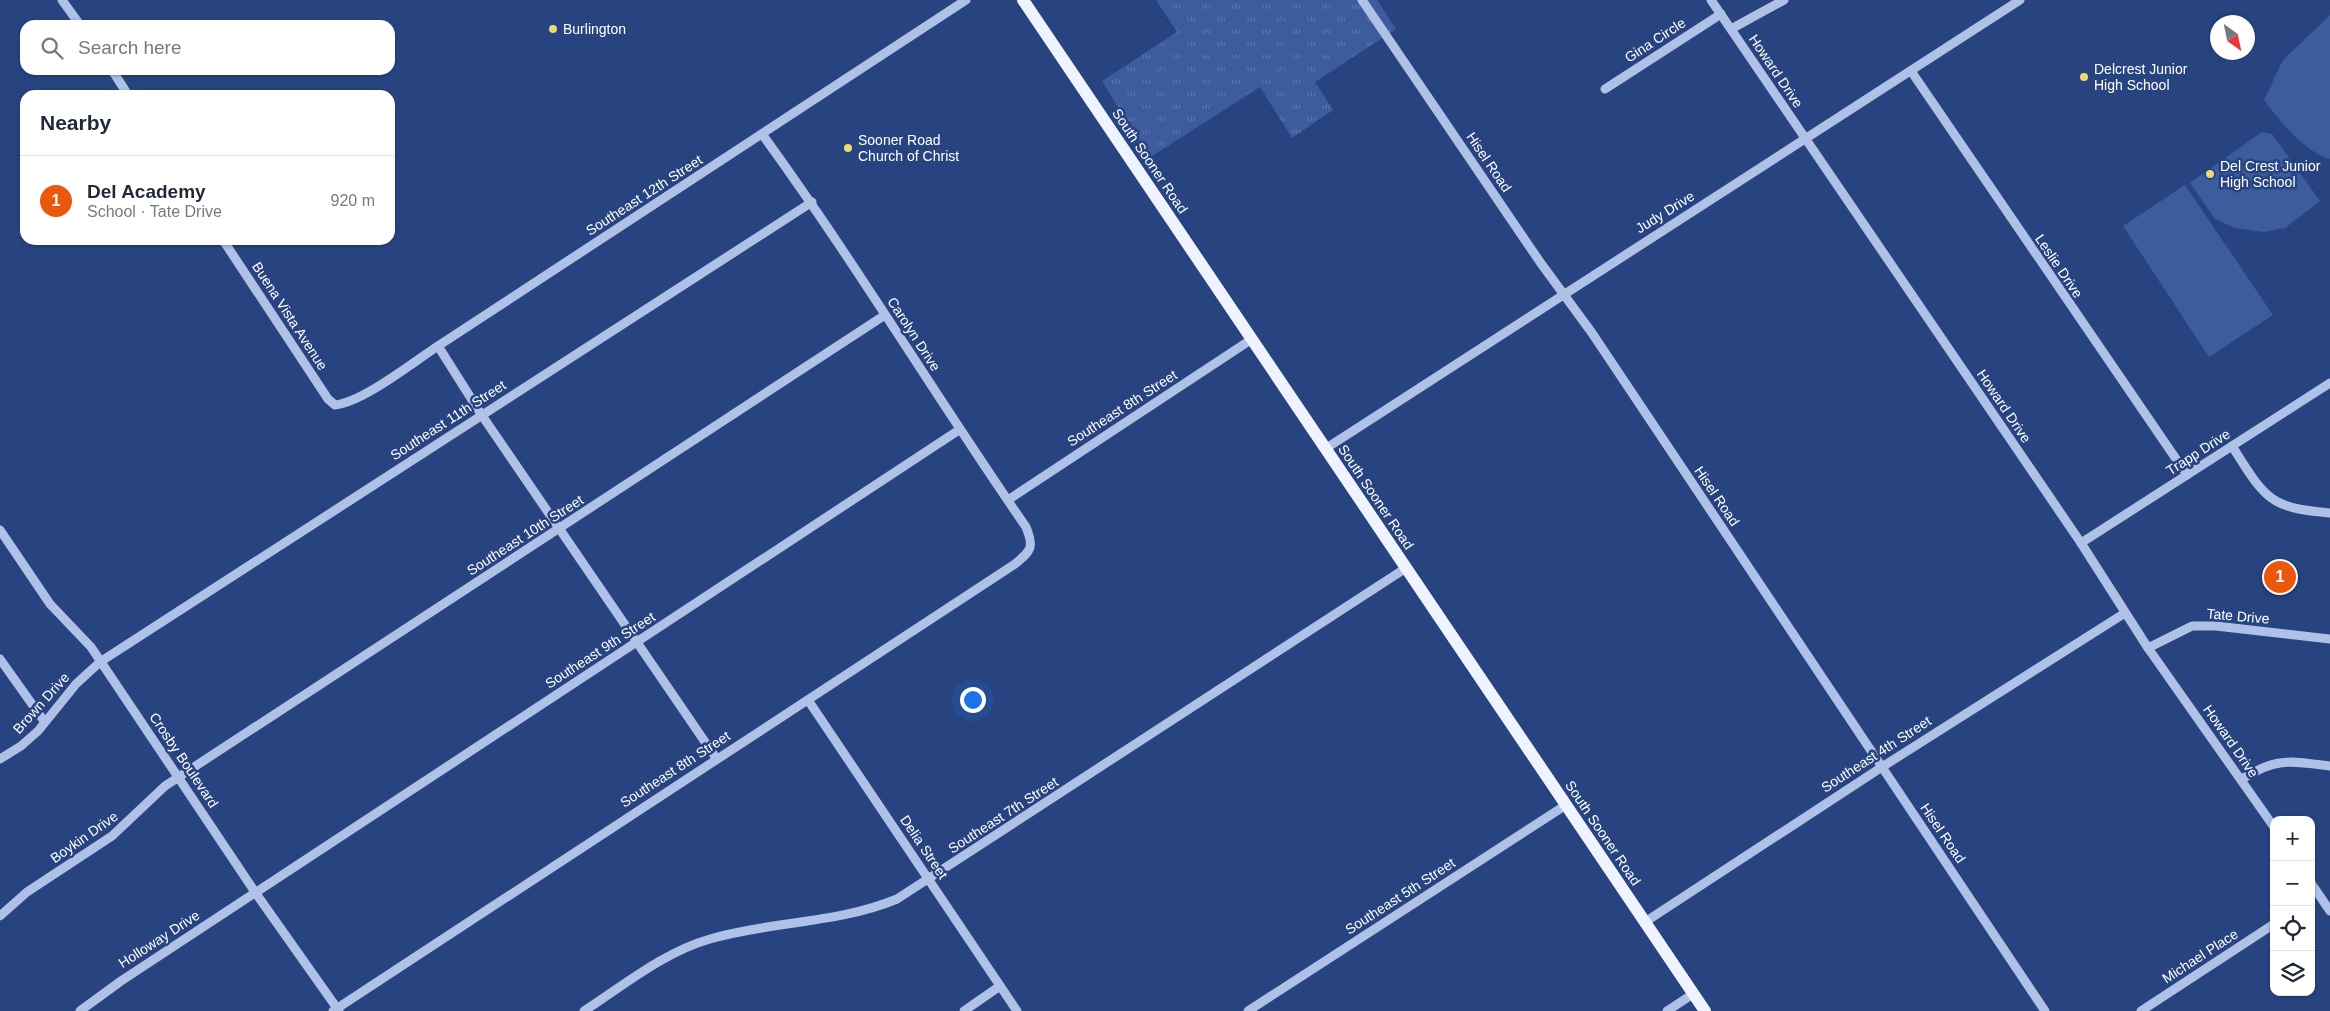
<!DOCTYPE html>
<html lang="en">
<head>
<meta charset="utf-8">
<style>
	:root { --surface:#fff; --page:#f2f2f3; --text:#1f2937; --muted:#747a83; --line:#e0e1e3; --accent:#ea580c }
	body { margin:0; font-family:Arial,sans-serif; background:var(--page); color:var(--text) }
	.controls { position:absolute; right:15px; bottom:15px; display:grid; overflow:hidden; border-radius:10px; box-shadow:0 1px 4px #0004 }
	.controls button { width:45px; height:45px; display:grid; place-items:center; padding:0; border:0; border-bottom:1px solid var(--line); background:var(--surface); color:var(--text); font:25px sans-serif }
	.compass { position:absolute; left:2210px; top:15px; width:45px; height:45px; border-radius:50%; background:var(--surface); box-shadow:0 1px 4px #0004; rotate:147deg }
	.you { position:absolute; left:972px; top:699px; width:18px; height:18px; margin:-12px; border:4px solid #fff; border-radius:50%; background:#1a73e8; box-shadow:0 0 0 8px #1a73e833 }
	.badge { display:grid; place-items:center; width:32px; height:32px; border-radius:50%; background:var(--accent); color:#fff; font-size:16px; font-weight:700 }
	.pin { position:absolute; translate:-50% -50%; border:2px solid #fff; box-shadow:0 1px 5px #0006 }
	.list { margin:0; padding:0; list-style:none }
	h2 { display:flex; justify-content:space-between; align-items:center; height:65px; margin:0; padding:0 20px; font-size:21px }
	h2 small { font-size:16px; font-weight:400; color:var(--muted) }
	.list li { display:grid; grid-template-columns:32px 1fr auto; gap:15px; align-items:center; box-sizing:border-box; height:90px; padding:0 20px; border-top:1px solid var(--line) }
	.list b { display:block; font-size:19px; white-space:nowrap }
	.list p { margin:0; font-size:16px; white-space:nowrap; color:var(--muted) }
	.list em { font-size:16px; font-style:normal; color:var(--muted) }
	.icon { flex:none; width:28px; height:28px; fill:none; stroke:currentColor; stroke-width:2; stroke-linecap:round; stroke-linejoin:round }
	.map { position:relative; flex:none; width:2330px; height:1011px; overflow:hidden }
	.search { position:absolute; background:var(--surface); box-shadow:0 1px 4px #0004; left:20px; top:20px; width:375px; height:55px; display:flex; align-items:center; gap:12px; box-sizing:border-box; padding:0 18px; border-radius:15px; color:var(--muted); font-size:19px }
	.panel { position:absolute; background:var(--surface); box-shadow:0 1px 4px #0004; left:20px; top:90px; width:375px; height:155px; border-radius:15px }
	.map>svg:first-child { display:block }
	.grass { fill:url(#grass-tufts) }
	.pitch { fill:#3c5c9d }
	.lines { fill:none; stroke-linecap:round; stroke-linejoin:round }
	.minor { stroke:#afc1e6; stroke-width:9 }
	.major { stroke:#eff3fd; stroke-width:12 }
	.poi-dot { fill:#edd875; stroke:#284480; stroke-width:2 }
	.labels { text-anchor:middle; stroke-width:5; stroke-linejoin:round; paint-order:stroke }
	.poi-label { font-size:14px; fill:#fff; stroke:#284480; text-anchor:start }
	.street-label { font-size:14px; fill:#fff; stroke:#284480 }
</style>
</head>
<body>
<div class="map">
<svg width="2330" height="1011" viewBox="0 0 2330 1011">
	<defs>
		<pattern id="grass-tufts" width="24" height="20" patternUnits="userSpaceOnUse" patternTransform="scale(1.25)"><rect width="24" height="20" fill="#3c5c9d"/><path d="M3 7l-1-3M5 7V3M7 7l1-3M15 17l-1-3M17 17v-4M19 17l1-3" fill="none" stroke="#5974ac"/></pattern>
	</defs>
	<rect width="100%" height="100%" fill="#284480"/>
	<polygon class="grass" points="1156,0 1377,0 1396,29 1315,82 1333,110 1292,138 1260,87 1149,158 1102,81 1177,32"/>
	<g class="pitch">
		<path d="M2330,15V159C2305,153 2279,120 2264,100L2283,60Z"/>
		<polygon points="2262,132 2272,134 2320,201 2285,228 2263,232 2235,228 2215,219 2190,183"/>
		<polygon points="2185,185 2273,315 2209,357 2123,226"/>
	</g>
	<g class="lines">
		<g class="minor">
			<polyline points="62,0 80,25"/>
			<polyline points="1362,0 1540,262 1592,333 2045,1011"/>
			<polyline points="1711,0 2081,543 2148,648 2274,827"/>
			<polyline points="1731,29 1784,0"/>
			<polyline points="112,70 128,95"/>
			<polyline points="1911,71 2187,475"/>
			<polyline points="1605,89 1721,14"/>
			<path d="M223,240L328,399L335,405C363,402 412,363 438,346L966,0"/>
			<polyline points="438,346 481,414 716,758"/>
			<path d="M2232,446C2243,463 2258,491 2276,501C2292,510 2312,511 2330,513"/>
			<polyline points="1325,449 2020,0"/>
			<polyline points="1008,500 1252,339"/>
			<polyline points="0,530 50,604 91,647 255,892 339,1011"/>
			<polyline points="2081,543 2330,383"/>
			<polyline points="2148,648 2192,626 2216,626 2330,639"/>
			<polyline points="0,659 44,721"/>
			<polyline points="808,700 1017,1011"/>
			<polyline points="0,759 21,746 38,731 76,684 100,662 812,202"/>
			<path d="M2242,779C2276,757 2291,761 2330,766"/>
			<polyline points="2311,883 2330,911"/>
			<polyline points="0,916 27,892 112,836 165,786 885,315"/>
			<polyline points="1645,922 1882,767 2125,613"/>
			<polyline points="80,1011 121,981 959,430"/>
			<path d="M333,1011L1015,564C1032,550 1034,547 1026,527C936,397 855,262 762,134"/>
			<path d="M584,1011C624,985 664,952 710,939C771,921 837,924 897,899L1406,568"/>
			<polyline points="964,1011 1000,986"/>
			<polyline points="1248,1011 1566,805"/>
			<polyline points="1667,1011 1693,994"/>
			<polyline points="2141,1011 2274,924"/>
		</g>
		<polyline class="major" points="1023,0 1705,1011"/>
	</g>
	<g class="poi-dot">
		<circle cx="553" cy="29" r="5"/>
		<circle cx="2084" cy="77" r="5"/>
		<circle cx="848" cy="148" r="5"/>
		<circle cx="2210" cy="174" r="5"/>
	</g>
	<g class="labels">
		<g class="poi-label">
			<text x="563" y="34">Burlington</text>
			<text x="2094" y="74">Delcrest Junior<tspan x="2094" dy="16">High School</tspan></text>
			<text x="858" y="145">Sooner Road<tspan x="858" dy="16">Church of Christ</tspan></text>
			<text x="2220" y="171">Del Crest Junior<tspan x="2220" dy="16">High School</tspan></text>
		</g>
		<g class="street-label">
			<text transform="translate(1655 40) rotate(-33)" y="5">Gina Circle</text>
			<text transform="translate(1776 71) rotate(56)" y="5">Howard Drive</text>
			<text transform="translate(1150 161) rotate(56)" y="5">South Sooner Road</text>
			<text transform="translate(1489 162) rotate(56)" y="5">Hisel Road</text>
			<text transform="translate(644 195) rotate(-33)" y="5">Southeast 12th Street</text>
			<text transform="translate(1665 212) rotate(-32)" y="5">Judy Drive</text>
			<text transform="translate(2059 266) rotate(56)" y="5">Leslie Drive</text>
			<text transform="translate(290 316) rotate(57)" y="5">Buena Vista Avenue</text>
			<text transform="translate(914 334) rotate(57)" y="5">Carolyn Drive</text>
			<text transform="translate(2004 406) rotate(56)" y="5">Howard Drive</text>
			<text transform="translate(1122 408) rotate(-33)" y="5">Southeast 8th Street</text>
			<text transform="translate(448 420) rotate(-33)" y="5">Southeast 11th Street</text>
			<text transform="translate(2198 452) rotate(-33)" y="5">Trapp Drive</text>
			<text transform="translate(1717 496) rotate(56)" y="5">Hisel Road</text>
			<text transform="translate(1376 497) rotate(56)" y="5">South Sooner Road</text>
			<text transform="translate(525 535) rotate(-33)" y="5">Southeast 10th Street</text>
			<text transform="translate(2238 616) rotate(5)" y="5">Tate Drive</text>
			<text transform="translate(600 650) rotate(-33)" y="5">Southeast 9th Street</text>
			<text transform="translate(41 703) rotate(-48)" y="5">Brown Drive</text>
			<text transform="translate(2231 741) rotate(55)" y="5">Howard Drive</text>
			<text transform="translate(1876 754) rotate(-33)" y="5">Southeast 4th Street</text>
			<text transform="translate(184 760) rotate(56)" y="5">Crosby Boulevard</text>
			<text transform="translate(675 769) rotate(-33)" y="5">Southeast 8th Street</text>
			<text transform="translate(1003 815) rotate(-33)" y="5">Southeast 7th Street</text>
			<text transform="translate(1603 833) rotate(56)" y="5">South Sooner Road</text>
			<text transform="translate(1943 833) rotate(56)" y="5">Hisel Road</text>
			<text transform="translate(84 837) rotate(-35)" y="5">Boykin Drive</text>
			<text transform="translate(924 847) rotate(56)" y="5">Delia Street</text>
			<text transform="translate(1400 896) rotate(-33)" y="5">Southeast 5th Street</text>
			<text transform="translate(159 939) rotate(-33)" y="5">Holloway Drive</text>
			<text transform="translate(2200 956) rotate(-33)" y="5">Michael Place</text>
		</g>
	</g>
</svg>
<div class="controls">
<button>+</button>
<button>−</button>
<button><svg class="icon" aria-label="locate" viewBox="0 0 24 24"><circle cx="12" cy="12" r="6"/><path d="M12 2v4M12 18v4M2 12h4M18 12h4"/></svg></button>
<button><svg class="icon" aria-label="layers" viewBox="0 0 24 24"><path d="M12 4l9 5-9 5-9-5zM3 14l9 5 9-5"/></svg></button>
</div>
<svg class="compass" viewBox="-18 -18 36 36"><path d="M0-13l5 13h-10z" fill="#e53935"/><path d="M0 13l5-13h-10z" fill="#747a83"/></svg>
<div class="you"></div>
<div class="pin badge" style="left:2280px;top:577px">1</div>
<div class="search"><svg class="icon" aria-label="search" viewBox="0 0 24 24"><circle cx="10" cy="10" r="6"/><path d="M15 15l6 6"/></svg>Search here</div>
<section class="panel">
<h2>Nearby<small></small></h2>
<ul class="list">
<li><span class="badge">1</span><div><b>Del Academy</b><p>School · Tate Drive</p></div><em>920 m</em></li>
</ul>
</section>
</div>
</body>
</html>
